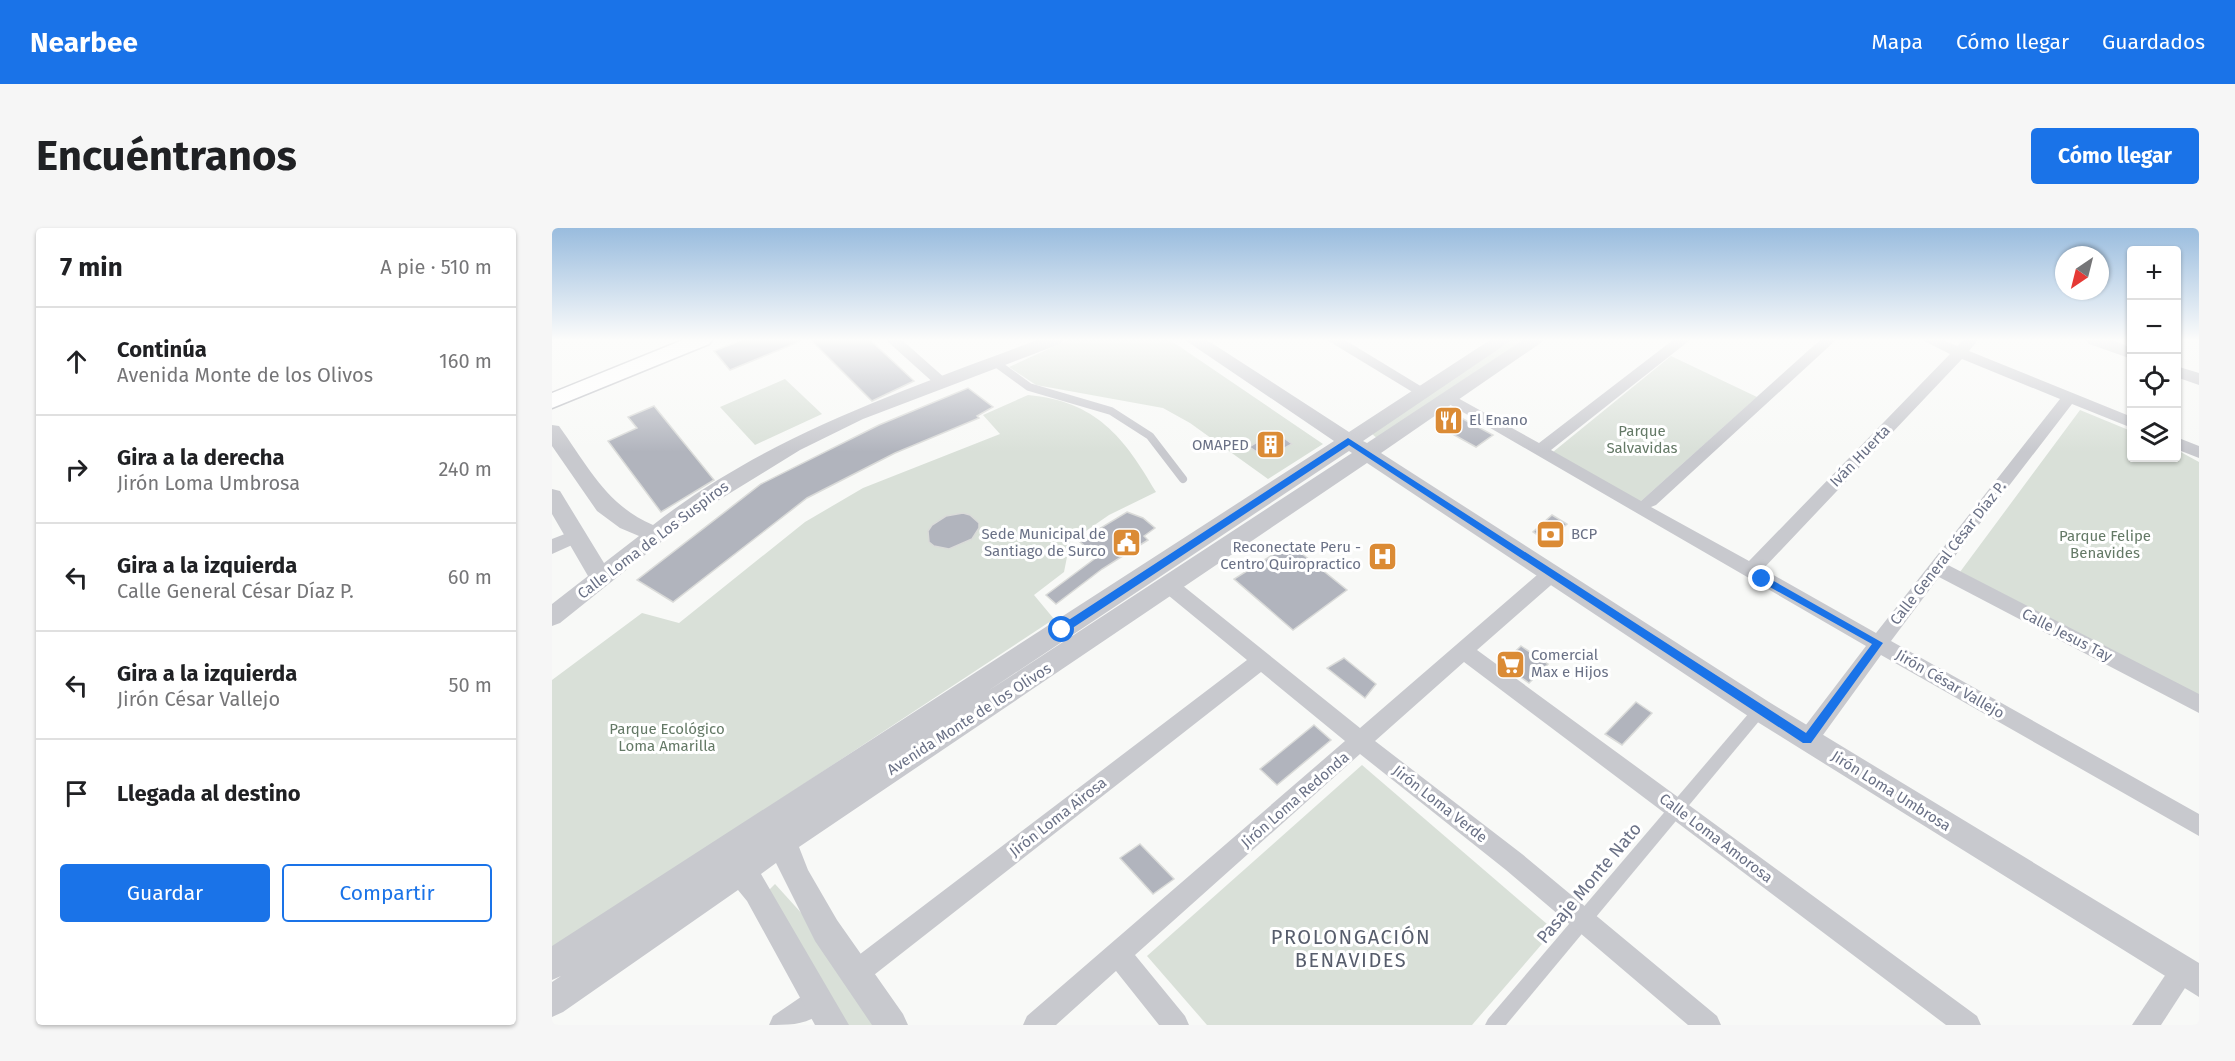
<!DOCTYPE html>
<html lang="es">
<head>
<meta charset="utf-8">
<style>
	:root { --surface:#fff; --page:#f6f6f6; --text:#202124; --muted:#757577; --line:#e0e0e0; --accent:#1a73e8 }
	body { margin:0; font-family:"Fira Sans",sans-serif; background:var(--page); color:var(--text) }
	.controls { position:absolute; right:18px; top:18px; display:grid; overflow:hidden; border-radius:6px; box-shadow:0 2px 4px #0004 }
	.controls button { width:54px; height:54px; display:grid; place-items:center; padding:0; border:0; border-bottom:2px solid var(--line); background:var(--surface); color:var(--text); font:30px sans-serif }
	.compass { position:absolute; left:1503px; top:18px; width:54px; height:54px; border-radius:50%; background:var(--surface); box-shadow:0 2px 4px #0004; rotate:215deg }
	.stop { position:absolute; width:18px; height:18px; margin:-14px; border:4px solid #1a73e8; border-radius:50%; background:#fff }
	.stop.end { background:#1a73e8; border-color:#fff; box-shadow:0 2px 6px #0008 }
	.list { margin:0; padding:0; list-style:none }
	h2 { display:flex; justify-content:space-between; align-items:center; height:78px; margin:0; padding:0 24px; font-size:26px }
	h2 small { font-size:20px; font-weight:400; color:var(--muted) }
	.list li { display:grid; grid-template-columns:39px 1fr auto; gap:18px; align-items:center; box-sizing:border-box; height:108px; padding:0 24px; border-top:2px solid var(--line) }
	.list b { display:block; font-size:22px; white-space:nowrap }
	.list p { margin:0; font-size:20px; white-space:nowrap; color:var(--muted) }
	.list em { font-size:20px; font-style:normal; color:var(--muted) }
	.actions { display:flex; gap:12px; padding:18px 24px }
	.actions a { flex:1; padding:14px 0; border:2px solid var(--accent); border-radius:6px; text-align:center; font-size:21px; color:var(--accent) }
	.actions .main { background:var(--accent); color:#fff }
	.icon { flex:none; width:33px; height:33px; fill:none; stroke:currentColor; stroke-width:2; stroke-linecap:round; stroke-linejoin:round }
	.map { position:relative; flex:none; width:1647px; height:797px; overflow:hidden; border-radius:6px }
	header { display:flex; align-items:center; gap:36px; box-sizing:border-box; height:84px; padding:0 30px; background:var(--accent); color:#fff }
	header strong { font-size:28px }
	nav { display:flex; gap:33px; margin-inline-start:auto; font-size:21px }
	.intro { display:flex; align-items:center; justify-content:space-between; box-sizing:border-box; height:144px; padding:0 36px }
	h1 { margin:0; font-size:42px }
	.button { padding:15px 27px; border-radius:6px; background:var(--accent); color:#fff; font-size:21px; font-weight:700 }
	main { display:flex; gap:36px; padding:0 36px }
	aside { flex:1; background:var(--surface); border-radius:6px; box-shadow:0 2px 4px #0004 }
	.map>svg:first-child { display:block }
	.green { fill:#d9e0d8 }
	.building { fill:#b1b4bd; stroke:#dadbd9; stroke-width:1.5 }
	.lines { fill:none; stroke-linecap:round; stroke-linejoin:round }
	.secondary-casing { stroke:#babcc2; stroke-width:3 }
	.service { stroke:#c8c9ce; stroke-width:8 }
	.pedestrian { fill:#c8c9ce; fill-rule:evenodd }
	.minor { fill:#c8c9ce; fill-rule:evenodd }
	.tertiary { fill:#c8c9ce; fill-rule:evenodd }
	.secondary { fill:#fff; fill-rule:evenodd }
	.route { fill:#1a73e8 }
	.labels { text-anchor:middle; stroke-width:6; stroke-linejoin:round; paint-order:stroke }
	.poi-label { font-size:15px; fill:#6a7186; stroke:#fff; text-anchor:start }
	.park-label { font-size:15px; fill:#647966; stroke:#fff }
	.street-label { font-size:15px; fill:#6a7186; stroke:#fff }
	.near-street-label { font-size:18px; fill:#6a7186; stroke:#fff }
	.near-neighbourhood-label { font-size:20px; letter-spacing:1.5px; fill:#575d6c; stroke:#fff }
</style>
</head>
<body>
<header>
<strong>Nearbee</strong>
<nav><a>Mapa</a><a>Cómo llegar</a><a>Guardados</a></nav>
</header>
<div class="intro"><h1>Encuéntranos</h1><a class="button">Cómo llegar</a></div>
<main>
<aside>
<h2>7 min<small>A pie · 510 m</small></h2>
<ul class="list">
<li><svg class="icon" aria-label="ahead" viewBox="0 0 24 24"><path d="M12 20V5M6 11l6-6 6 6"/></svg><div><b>Continúa</b><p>Avenida Monte de los Olivos</p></div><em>160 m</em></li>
<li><svg class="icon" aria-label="right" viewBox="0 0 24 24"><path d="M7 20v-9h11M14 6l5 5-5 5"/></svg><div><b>Gira a la derecha</b><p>Jirón Loma Umbrosa</p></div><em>240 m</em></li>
<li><svg class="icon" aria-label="left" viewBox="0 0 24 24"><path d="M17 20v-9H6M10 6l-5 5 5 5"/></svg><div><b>Gira a la izquierda</b><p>Calle General César Díaz P.</p></div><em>60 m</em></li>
<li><svg class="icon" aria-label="left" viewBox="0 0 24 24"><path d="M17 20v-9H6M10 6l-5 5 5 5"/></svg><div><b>Gira a la izquierda</b><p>Jirón César Vallejo</p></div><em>50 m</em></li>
<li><svg class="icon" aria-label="arrive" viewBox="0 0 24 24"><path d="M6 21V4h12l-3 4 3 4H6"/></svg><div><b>Llegada al destino</b></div></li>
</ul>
<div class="actions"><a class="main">Guardar</a><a>Compartir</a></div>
</aside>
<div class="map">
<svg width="1647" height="797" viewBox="0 0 1647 797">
	<rect width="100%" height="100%" fill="#f8f9f7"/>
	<g class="green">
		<polygon points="516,112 618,112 771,216 716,251 638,195 611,180 484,157 457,139"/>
		<polygon points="960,112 974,112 827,212 819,205"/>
		<polygon points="1119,128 1205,169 1088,274 1001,224"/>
		<polygon points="233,151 270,186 203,217 168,179"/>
		<path d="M476,167C544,173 572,209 604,264L557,287L518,314L512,344L482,367L502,391L0,722V452L90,385L127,395L253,294L311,260L448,206L431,187Z"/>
		<polygon points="1528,182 1579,203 1580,230 1624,230 1625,222 1647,234 1647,467 1408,344"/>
		<polygon points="810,537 1002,702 920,797 655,797 595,728"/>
		<polygon points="223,656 262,699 336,797 295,797 214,665"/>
	</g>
	<g class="building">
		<polygon points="190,112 249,112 249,113 178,142 162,123"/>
		<polygon points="259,112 318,112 362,153 320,173"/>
		<polygon points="416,160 441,179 425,188 427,190 343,225 255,270 121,374 85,352 209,256 327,197"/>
		<polygon points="102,178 162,252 109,284 56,213 85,200 76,189"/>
		<polygon points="900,185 941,207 924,219 884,197"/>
		<polygon points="723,203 740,216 714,230 697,219"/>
		<polygon points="575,284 591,290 603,300 592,308 596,312 550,341 504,376 494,367 545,329 527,313"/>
		<polygon points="411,285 418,287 427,295 427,300 420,311 397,321 382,318 377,314 376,303 380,297 394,288"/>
		<polygon points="1000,287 1015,296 995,313 981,304"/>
		<polygon points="738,316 795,362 741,402 682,351"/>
		<polygon points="969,418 996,436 977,455 950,436"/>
		<polygon points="792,430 824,456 813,470 775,440"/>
		<polygon points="1084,474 1100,485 1070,517 1053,506"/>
		<polygon points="762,497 779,512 725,557 708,541"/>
		<polygon points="588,616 622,651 601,666 568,630"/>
	</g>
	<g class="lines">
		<defs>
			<polygon id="secondary" points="131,112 160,112 157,116 0,180 0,165"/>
		</defs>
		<use href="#secondary" class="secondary-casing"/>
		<polyline class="service" points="444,135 477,159 559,183 598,208 631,251"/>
		<polygon class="pedestrian" points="1208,476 1213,478 1215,482 1213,486 954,797 933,797 936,791 1203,478"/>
		<g class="minor">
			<polygon points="334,112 350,112 394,151 397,154 394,157 384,157"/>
			<polygon points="775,112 793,112 880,165 872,170 867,168"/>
			<path d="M1121,112H1138L999,222L1089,273L1268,112H1284L1104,277L1099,279L1197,333L1398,126L1370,112H1391L1405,118L1411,112H1426L1417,123L1580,189V200L1520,176L1396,337L1647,466V485L1387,349L1339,413L1647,586V608L1329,427L1263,518L1255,521L1247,518L1244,512L1247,506L1314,418L890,172L892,169H904L987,215ZM1410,131L1508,171L1324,405L1211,341Z"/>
			<polygon points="1624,209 1647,218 1647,230 1624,221"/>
			<polygon points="23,302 29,303 32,308 29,313 0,326 0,311"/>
			<polygon points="999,339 1006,341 1008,346 1006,351 925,422 1425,788 1429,797 1394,797 912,434 823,513 970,626 1165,788 1169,797 1136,797 954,642 808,526 583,727 633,788 637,797 607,797 564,743 504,797 471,797 475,788 793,513 709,444 313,754 304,758 295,754 291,745 295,736 695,432 611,363 609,358 611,353 625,353 808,500 992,341"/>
			<polygon points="1631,730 1640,734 1644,743 1609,797 1580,797 1622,734"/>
			<path d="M265,758L274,762L278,771C266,797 242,797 217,797L221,788Z"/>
		</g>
		<g class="tertiary">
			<path d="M485,112H511L508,116L311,191L248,222L144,286L8,395L0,398V376L36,348L0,286V261L8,263L52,335L87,308L68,300L45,283L0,218V197L7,198C36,238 54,277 101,297C216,207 350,163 485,112Z"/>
			<path d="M633,112H655L797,204L938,112H960L811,213L815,215L971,112H993L829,225L1217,474L1647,735V769L1199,490L815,235L247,619L256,642L285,692L351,786L356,797H320L263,713L224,635L209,646L297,797H263L195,673L186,662L11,784L0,789V754L9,748L0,752V718L782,213ZM797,223L800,225L436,463Z"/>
			<polygon points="1534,112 1560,112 1580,120 1580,131 1537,116"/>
			<polygon points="1624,138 1647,145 1647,157 1624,149"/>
		</g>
		<use href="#secondary" class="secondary"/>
	</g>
	<linearGradient id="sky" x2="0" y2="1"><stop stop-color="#99bcde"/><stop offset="0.5" stop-color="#fcfcfb"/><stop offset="1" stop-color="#fcfcfb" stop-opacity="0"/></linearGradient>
	<rect width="1647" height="224" fill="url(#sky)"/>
	<polygon class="route" points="796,210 1254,505 1320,416 1207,353 1207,348 1213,348 1331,415 1259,515 1251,515 797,217 513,405 506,405 506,399"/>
	<defs>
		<symbol id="restaurant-square" viewBox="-11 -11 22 22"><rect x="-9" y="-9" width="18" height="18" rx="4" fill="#db8b35" stroke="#fff"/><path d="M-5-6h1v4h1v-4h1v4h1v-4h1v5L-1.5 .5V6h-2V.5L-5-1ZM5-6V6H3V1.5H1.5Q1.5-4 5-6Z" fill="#fff"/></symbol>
		<symbol id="building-square" viewBox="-11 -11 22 22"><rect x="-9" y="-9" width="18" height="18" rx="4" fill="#db8b35" stroke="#fff"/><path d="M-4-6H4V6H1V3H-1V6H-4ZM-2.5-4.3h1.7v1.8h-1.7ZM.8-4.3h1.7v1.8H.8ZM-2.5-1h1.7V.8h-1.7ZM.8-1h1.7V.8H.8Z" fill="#fff"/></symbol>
		<symbol id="bank-square" viewBox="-11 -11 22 22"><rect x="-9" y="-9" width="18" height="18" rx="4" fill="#db8b35" stroke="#fff"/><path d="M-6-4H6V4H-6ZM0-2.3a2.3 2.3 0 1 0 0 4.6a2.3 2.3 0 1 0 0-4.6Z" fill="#fff"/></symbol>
		<symbol id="civic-square" viewBox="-11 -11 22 22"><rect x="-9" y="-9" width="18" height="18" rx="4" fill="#db8b35" stroke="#fff"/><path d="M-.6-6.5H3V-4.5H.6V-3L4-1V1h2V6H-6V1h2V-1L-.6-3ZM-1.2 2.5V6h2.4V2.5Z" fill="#fff"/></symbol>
		<symbol id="hospital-square" viewBox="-11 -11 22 22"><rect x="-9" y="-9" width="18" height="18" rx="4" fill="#db8b35" stroke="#fff"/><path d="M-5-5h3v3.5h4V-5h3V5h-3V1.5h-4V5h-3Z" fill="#fff"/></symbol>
		<symbol id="supermarket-square" viewBox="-11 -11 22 22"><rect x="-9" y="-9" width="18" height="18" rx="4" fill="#db8b35" stroke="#fff"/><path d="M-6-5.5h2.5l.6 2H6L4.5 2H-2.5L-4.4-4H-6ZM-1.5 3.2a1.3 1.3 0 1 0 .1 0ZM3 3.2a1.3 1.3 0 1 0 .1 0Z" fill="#fff"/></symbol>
	</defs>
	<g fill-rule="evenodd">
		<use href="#restaurant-square" x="880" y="176" width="33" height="33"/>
		<use href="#building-square" x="702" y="200" width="33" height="33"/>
		<use href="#bank-square" x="982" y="290" width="33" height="33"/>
		<use href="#civic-square" x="558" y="298" width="33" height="33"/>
		<use href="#hospital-square" x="814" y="312" width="33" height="33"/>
		<use href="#supermarket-square" x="942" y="420" width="33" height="33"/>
	</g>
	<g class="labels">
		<g class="poi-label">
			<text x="917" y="197">El Enano</text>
			<text x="697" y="222" text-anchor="end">OMAPED</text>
			<text x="554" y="311" text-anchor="end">Sede Municipal de<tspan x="554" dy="17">Santiago de Surco</tspan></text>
			<text x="1019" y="311">BCP</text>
			<text x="809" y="324" text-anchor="end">Reconectate Peru -<tspan x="809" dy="17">Centro Quiropractico</tspan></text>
			<text x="979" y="432">Comercial<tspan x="979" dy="17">Max e Hijos</tspan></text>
		</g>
		<g class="park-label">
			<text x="1090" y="208">Parque<tspan x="1090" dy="17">Salvavidas</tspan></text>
			<text x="1553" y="313">Parque Felipe<tspan x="1553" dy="17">Benavides</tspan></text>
			<text x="115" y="506">Parque Ecológico<tspan x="115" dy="17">Loma Amarilla</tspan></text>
		</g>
		<g class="street-label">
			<text transform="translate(1308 228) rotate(-46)" y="5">Iván Huerta</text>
			<text transform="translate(101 312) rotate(-37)" y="5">Calle Loma de Los Suspiros</text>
			<text transform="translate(1396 325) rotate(-52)" y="5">Calle General César Díaz P.</text>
			<text transform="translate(1515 407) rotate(27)" y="5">Calle Jesus Tay</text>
			<text transform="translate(1398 456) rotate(30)" y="5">Jirón César Vallejo</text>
			<text transform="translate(417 491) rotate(-33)" y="5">Avenida Monte de los Olivos</text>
			<text transform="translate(1339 563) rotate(32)" y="5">Jirón Loma Umbrosa</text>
			<text transform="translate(743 572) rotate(-41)" y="5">Jirón Loma Redonda</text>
			<text transform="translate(888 576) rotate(38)" y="5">Jirón Loma Verde</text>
			<text transform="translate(506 589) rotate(-38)" y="5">Jirón Loma Airosa</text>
			<text transform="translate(1164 610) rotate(37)" y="5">Calle Loma Amorosa</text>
		</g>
		<g class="near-street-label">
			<text transform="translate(1037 655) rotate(-50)" y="6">Pasaje Monte Nato</text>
		</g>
		<g class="near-neighbourhood-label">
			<text x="799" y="716">PROLONGACIÓN<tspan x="799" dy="23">BENAVIDES</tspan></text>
		</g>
	</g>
</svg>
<div class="controls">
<button>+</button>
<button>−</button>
<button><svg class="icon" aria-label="locate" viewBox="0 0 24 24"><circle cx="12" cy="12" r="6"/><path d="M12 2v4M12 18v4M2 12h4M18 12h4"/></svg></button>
<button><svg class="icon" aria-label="layers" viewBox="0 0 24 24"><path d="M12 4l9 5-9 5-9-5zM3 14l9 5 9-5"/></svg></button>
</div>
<svg class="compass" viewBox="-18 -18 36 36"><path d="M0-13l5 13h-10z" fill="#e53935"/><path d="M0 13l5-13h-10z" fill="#757577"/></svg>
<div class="stop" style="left:510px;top:402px"></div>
<div class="stop end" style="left:1210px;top:351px"></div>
</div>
</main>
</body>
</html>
